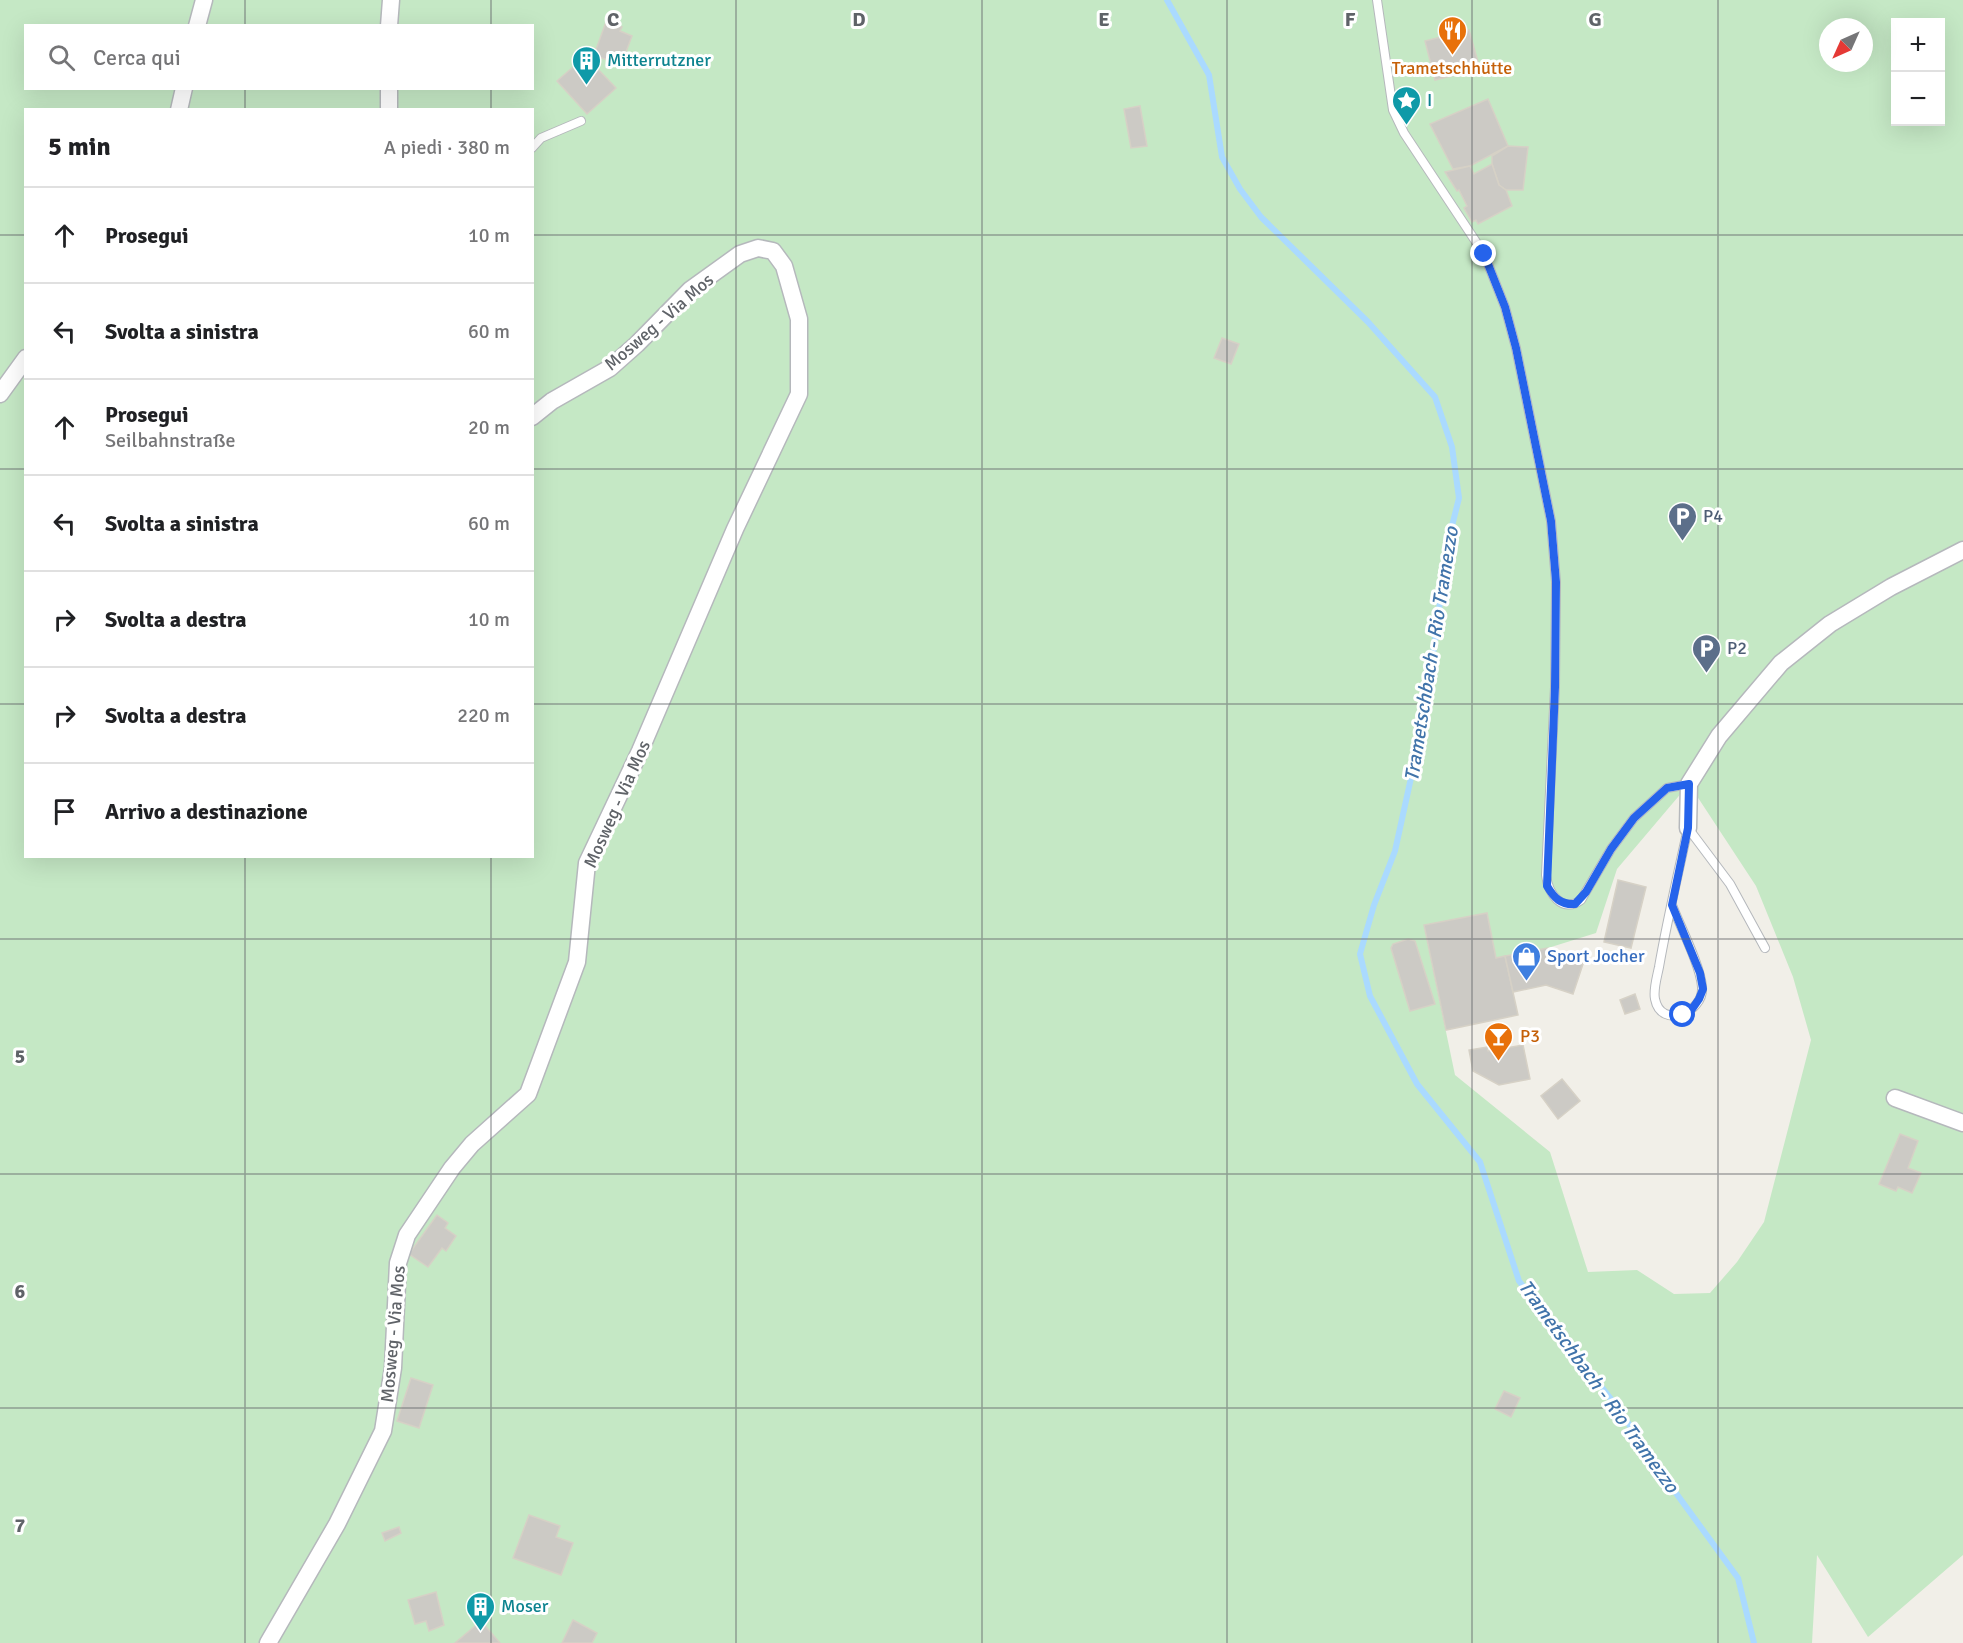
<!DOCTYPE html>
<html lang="it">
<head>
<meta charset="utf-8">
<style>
	:root { --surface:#fff; --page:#f6f6f6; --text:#202124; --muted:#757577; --line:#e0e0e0 }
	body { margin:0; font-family:Signika,sans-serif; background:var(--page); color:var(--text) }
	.controls { position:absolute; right:18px; top:18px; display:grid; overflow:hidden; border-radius:0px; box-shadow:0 6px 24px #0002 }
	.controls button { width:54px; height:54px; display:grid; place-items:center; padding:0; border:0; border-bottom:2px solid var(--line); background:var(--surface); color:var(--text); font:30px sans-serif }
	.compass { position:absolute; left:1819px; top:18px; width:54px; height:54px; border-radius:50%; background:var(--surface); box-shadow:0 6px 24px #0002; rotate:225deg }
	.stop { position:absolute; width:18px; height:18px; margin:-14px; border:4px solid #2563eb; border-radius:50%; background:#fff }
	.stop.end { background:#2563eb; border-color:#fff; box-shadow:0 2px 6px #0008 }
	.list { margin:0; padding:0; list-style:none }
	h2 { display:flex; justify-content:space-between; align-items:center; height:78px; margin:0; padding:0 24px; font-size:26px }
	h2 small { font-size:20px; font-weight:400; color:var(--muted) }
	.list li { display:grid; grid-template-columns:39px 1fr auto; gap:18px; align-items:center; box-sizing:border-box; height:96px; padding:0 24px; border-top:2px solid var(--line) }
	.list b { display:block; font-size:22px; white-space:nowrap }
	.list p { margin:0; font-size:20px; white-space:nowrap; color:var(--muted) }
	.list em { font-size:20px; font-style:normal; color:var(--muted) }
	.icon { flex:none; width:33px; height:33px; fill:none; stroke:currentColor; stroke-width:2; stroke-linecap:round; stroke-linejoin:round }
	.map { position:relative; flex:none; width:1963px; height:1643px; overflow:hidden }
	.search { position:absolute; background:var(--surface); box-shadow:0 6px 24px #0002; left:24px; top:24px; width:510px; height:66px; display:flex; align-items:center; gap:15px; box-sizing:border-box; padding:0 21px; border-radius:0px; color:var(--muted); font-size:22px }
	.panel { position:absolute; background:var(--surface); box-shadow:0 6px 24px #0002; left:24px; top:108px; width:510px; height:750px; border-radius:0px }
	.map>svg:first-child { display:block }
	.green { fill:#c5e8c5; fill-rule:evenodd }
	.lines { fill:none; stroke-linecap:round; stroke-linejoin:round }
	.stream { stroke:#aadaff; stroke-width:6 }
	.building { fill:#cccac5; stroke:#d6d1c6; stroke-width:1.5 }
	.service-casing { stroke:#b5b8bc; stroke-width:10 }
	.minor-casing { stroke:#b5b8bc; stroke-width:19 }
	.service { stroke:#fff; stroke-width:8 }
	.minor { stroke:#fff; stroke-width:16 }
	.route { stroke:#2563eb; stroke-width:8 }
	.grid { fill:none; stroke:#5f6368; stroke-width:1.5; stroke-opacity:0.55 }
	.labels { text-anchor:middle; stroke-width:6; stroke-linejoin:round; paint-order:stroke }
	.culture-label { font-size:18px; fill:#0d838f; stroke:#fff; text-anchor:start }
	.food-label { font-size:18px; fill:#c56008; stroke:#fff }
	.street-label { font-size:18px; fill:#5f6368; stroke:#fff }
	.service-label { font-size:18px; fill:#4e5e75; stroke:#fff; text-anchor:start }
	.shop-label { font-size:18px; fill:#366cbe; stroke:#fff; text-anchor:start }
	.water-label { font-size:20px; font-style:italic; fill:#4174aa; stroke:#fff }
	.grid-label { font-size:20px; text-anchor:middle; font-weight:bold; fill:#5f6368; stroke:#fff; stroke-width:6; stroke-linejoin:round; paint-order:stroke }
</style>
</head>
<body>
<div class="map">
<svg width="1963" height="1643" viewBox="0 0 1963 1643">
	<rect width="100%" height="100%" fill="#f1efe8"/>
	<path class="green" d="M0,0H1963V1555L1868,1637L1817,1555L1812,1643H0ZM1896,22H1940V122H1896ZM26,26H532V88H26ZM1828,27H1864V63H1828ZM26,110H532V856H26ZM1689,784L1756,886L1793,977L1811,1040L1764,1222L1737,1262L1710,1293L1674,1294L1637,1270L1588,1272L1550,1152L1455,1075L1424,926L1487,913L1496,958L1548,948L1596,933L1617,869Z"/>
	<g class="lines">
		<polyline class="stream" points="1167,0 1209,75 1222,157 1240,189 1261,217 1368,322 1435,397 1452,447 1459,498 1448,542 1425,714 1395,851 1374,905 1360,954 1370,996 1417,1084 1480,1162 1519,1281 1618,1408 1665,1478 1738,1578 1754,1643"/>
	</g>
	<g class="building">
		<polygon points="606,22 622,27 620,31 632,36 621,65 594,55"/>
		<polygon points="1469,30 1480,69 1435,80 1425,41"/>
		<polygon points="588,54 596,63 594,65 616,88 587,114 557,81"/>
		<polygon points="1488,99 1508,146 1470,166 1453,169 1430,124"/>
		<polygon points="1140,106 1147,146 1131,148 1124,109"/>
		<polygon points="1508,146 1528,147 1523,190 1506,190 1499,185 1492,164 1492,156"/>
		<polygon points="1492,164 1499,185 1506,190 1512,206 1478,224 1476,220 1472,222 1464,208 1467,206 1459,190 1457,191 1445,172 1470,166 1474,174"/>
		<polygon points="1222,338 1239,344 1231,364 1214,358"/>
		<polygon points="1618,880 1646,887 1631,948 1604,942"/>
		<polygon points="1487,913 1496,958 1505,956 1518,1015 1446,1030 1424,925"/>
		<polygon points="1408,939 1415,941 1435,1004 1410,1011 1391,948 1393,944"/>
		<polygon points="1548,948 1584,961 1573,994 1546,985 1513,992 1505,956"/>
		<polygon points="1635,994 1640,1009 1625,1014 1620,1000"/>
		<polygon points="1523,1045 1530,1079 1499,1085 1473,1071 1469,1050 1487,1047 1488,1051"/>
		<polygon points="1562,1079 1580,1101 1558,1119 1541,1096"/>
		<polygon points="1900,1134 1918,1141 1908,1168 1921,1173 1912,1193 1898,1187 1896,1191 1879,1184"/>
		<polygon points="437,1215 448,1223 445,1228 456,1236 446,1251 442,1248 428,1267 409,1254"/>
		<polygon points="411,1378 433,1385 419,1428 397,1421"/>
		<polygon points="1504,1391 1520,1398 1511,1417 1495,1409"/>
		<polygon points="529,1515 560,1526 556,1537 573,1543 561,1575 513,1558"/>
		<polygon points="399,1527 401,1533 385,1541 382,1533"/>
		<polygon points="436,1592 444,1625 429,1631 426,1621 415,1624 408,1600"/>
		<polygon points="573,1620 597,1633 592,1643 562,1643"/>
		<polygon points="481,1621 500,1643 455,1643"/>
	</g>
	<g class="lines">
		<defs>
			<g id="service">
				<path d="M1377,0L1393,110L1404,133L1484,254L1505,307L1516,348L1551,521L1556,582L1555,687L1546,875C1548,893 1562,914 1581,900L1611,849L1634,818L1667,788L1689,784"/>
				<polyline points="532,148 541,138 581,121"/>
				<polyline points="1688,828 1730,884 1765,948"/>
				<path d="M1672,905C1680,926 1701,967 1702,987C1704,1013 1661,1030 1655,999C1653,990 1657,977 1659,967C1667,921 1678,874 1688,828"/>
			</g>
			<g id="minor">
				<polyline points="197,26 204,0"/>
				<polyline points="389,26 391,0"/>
				<polyline points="179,110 184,88"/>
				<polyline points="389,110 389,88"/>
				<polyline points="0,394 26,358"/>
				<polyline points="1688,828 1689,784 1719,736 1781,663 1830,624 1891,587 1963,550"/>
				<polyline points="1895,1098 1963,1123"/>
				<polyline points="268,1643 337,1524 383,1431 393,1368 398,1263 407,1235 452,1168 472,1144 528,1094 577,962 587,863 640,751 735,529 799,394 799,319 784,266 773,251 758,248 740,254 690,290 637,344 610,368 552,401 532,417"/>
			</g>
		</defs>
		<use href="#service" class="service-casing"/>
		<use href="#minor" class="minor-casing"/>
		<use href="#service" class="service"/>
		<use href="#minor" class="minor"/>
	</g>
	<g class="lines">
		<path class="route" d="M1484,254L1505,307L1516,348L1551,521L1556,582L1555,687L1547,886C1554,898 1561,905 1575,904L1586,892L1611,849L1634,818L1667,788L1689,784L1688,828L1672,905L1700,973L1703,989L1699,999L1692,1009L1683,1015"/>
	</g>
	<path class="grid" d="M245,0V26M491,0V26M736,0V1643M982,0V1643M1227,0V1643M1472,0V1643M1718,0V1643M245,88V110M491,88V110M0,235H26M532,235H1963M0,469H26M532,469H1963M0,704H26M532,704H1963M245,856V1643M491,856V1643M0,939H1963M0,1174H1963M0,1408H1963"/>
	<defs>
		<symbol id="restaurant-pin" viewBox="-11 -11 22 30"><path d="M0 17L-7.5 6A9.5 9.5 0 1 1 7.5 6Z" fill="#e8710a" stroke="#fff"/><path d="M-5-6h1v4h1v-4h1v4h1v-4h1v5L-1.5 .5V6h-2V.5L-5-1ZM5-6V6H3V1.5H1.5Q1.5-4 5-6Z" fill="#fff"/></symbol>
		<symbol id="building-pin" viewBox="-11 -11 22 30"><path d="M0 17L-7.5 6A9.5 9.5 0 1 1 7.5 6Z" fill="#0f9aa8" stroke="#fff"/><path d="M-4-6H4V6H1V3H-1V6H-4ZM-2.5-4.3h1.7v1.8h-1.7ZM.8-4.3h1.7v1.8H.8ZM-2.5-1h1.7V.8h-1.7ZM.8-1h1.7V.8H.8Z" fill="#fff"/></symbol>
		<symbol id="sight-pin" viewBox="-11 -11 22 30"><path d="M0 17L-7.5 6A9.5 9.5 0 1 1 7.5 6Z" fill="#0f9aa8" stroke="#fff"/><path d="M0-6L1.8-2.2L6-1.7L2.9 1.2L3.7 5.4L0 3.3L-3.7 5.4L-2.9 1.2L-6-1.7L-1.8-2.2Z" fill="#fff"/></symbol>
		<symbol id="parking-pin" viewBox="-11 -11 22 30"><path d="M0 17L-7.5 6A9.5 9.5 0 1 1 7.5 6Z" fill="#5c6f8a" stroke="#fff"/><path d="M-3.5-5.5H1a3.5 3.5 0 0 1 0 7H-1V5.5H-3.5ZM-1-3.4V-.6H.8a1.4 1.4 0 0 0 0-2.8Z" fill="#fff"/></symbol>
		<symbol id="shop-pin" viewBox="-11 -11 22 30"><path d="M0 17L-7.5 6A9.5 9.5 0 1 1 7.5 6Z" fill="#3f7fe0" stroke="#fff"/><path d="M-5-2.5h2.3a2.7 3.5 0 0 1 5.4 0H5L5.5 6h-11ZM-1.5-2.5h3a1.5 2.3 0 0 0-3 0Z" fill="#fff"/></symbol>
		<symbol id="bar-pin" viewBox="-11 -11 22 30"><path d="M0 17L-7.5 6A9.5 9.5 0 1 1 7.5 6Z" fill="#e8710a" stroke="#fff"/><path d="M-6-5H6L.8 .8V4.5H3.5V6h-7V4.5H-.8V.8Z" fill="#fff"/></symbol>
	</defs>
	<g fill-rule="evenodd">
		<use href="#restaurant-pin" x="1436" y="14" width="33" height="45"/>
		<use href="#building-pin" x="570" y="44" width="33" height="45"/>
		<use href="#sight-pin" x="1390" y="84" width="33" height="45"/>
		<use href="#parking-pin" x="1666" y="500" width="33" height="45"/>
		<use href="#parking-pin" x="1690" y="632" width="33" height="45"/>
		<use href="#shop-pin" x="1510" y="940" width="33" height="45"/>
		<use href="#bar-pin" x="1482" y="1020" width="33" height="45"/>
		<use href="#building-pin" x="464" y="1590" width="33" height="45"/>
	</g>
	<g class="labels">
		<g class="culture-label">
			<text x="607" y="66">Mitterrutzner</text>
			<text x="1427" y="106">I</text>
			<text x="501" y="1612">Moser</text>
		</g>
		<g class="food-label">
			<text x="1452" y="74">Trametschhütte</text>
			<text x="1520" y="1042" text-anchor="start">P3</text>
		</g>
		<g class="street-label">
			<text transform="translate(659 322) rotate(-41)" y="6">Mosweg - Via Mos</text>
			<text transform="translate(617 804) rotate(-66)" y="6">Mosweg - Via Mos</text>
			<text transform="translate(393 1334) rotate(-85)" y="6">Mosweg - Via Mos</text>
		</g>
		<g class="service-label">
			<text x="1703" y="522">P4</text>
			<text x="1727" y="654">P2</text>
		</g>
		<g class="shop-label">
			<text x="1547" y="962">Sport Jocher</text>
		</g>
		<g class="water-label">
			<text transform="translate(1431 654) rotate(-81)" y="7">Trametschbach - Rio Tramezzo</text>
			<text transform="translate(1599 1386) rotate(54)" y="7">Trametschbach - Rio Tramezzo</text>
		</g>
	</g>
	<g class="grid-label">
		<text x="613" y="26">C</text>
		<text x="859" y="26">D</text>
		<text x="1104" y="26">E</text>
		<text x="1350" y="26">F</text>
		<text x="1595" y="26">G</text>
		<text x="20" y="1063">5</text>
		<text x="20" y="1298">6</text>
		<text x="20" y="1532">7</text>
	</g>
</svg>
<div class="controls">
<button>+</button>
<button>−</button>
</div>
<svg class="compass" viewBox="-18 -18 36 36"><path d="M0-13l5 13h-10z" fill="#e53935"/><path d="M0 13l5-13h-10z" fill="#757577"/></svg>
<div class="stop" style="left:1683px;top:1015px"></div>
<div class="stop end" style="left:1484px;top:254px"></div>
<div class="search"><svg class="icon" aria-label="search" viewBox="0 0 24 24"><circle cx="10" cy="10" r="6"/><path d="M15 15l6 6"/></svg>Cerca qui</div>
<section class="panel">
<h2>5 min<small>A piedi · 380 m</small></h2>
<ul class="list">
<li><svg class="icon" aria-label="ahead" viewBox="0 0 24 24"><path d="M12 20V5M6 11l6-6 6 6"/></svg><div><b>Prosegui</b></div><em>10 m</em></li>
<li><svg class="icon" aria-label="left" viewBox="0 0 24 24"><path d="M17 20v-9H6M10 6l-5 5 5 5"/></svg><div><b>Svolta a sinistra</b></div><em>60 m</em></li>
<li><svg class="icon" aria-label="ahead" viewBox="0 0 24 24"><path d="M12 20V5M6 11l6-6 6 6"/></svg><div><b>Prosegui</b><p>Seilbahnstraße</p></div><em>20 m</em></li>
<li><svg class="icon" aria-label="left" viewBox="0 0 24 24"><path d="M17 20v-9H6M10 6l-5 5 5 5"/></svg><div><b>Svolta a sinistra</b></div><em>60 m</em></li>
<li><svg class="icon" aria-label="right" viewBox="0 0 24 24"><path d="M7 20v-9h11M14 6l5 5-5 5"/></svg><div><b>Svolta a destra</b></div><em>10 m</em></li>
<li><svg class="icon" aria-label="right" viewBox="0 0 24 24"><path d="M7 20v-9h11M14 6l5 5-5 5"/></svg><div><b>Svolta a destra</b></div><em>220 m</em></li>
<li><svg class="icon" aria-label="arrive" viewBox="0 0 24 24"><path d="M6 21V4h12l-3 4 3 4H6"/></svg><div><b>Arrivo a destinazione</b></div></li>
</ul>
</section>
</div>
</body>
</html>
